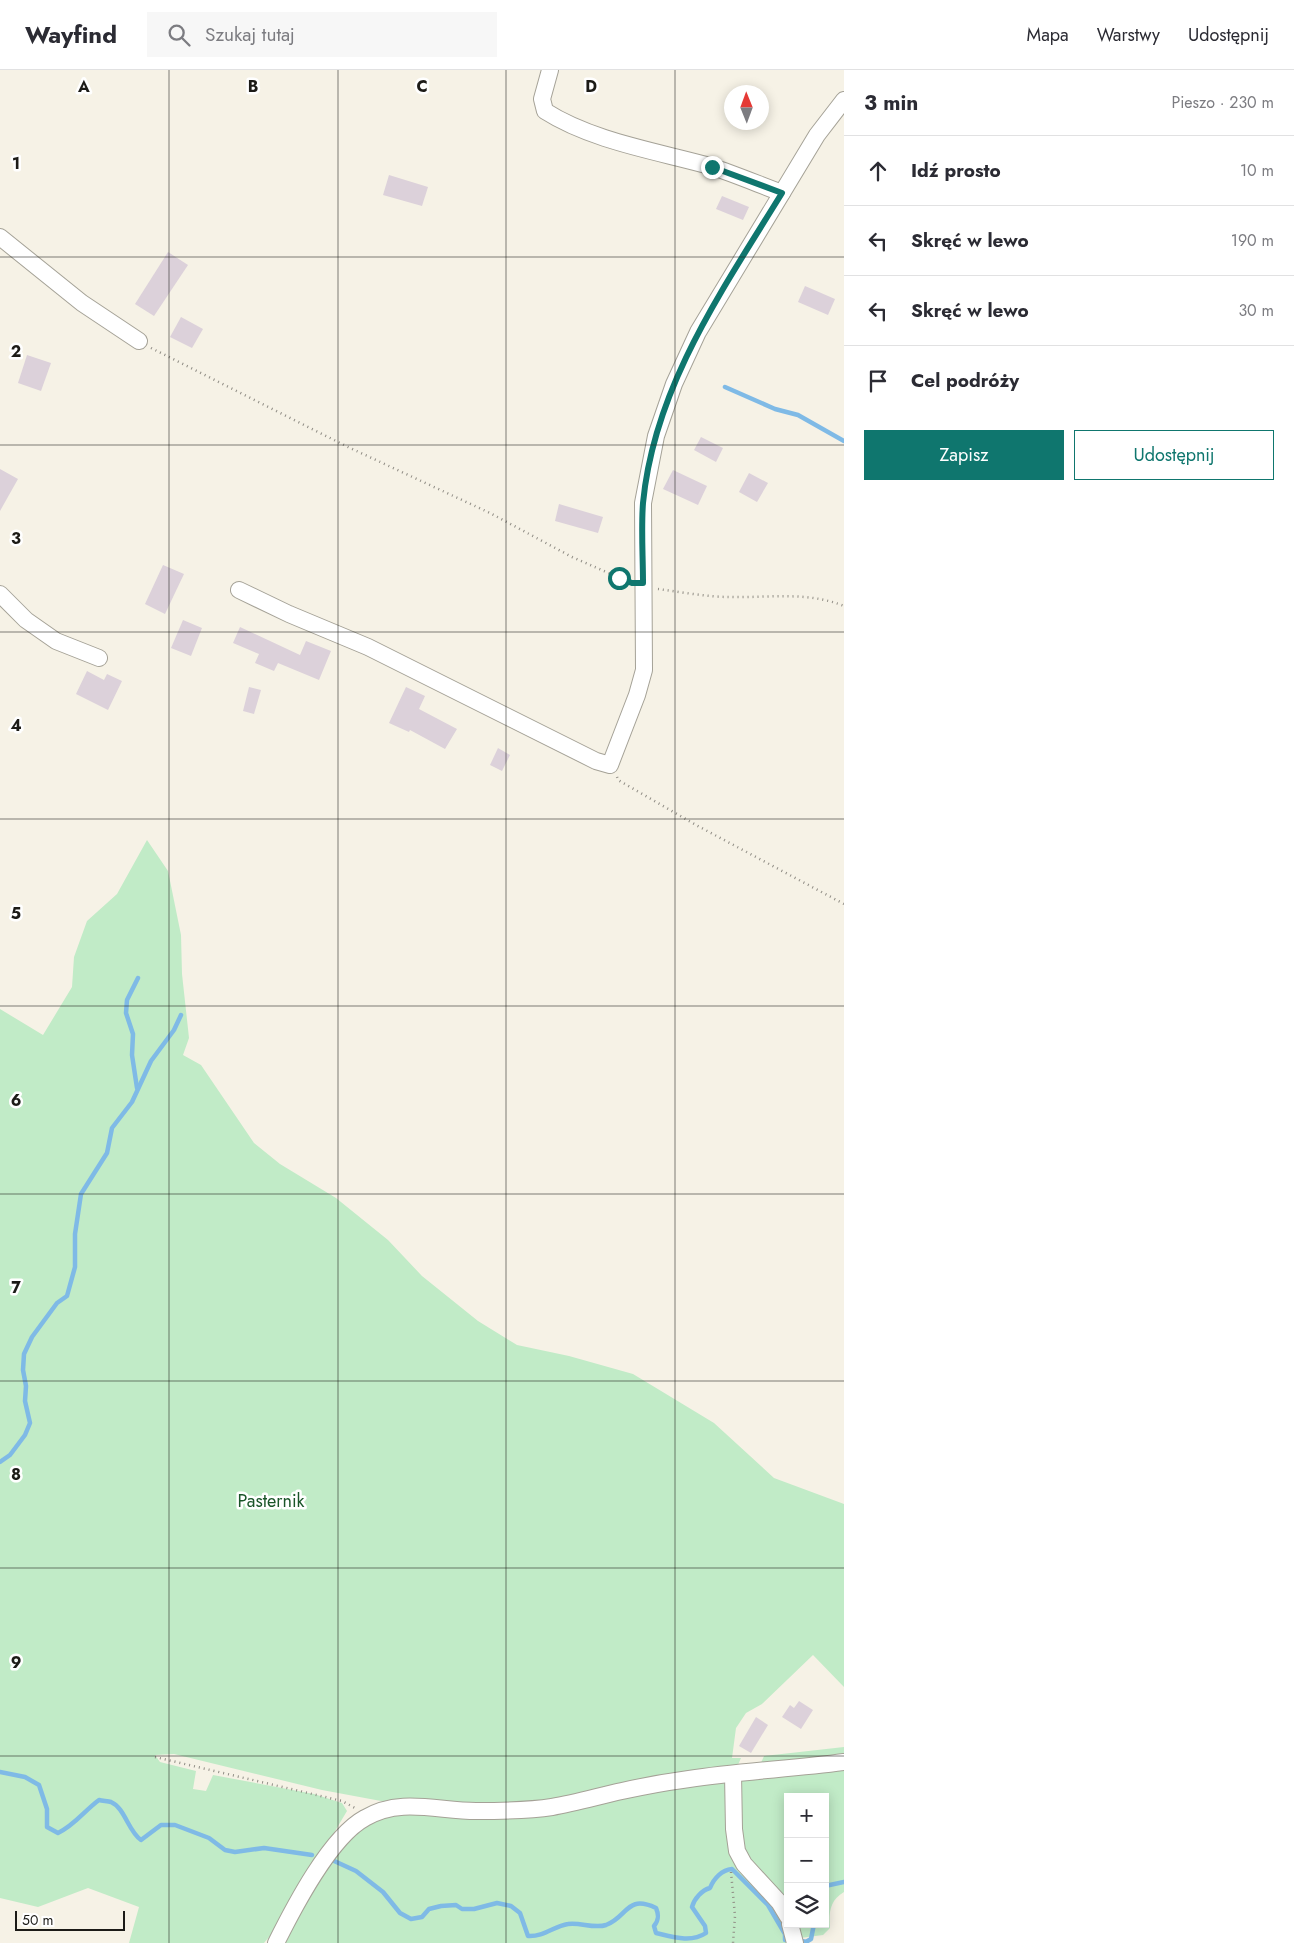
<!DOCTYPE html>
<html lang="pl">
<head>
<meta charset="utf-8">
<style>
	:root { --surface:#fff; --page:#f7f7f7; --text:#2b2b33; --muted:#7c7c81; --line:#e1e1e2; --accent:#0f766e }
	body { margin:0; font-family:Jost,sans-serif; background:var(--page); color:var(--text) }
	.controls { position:absolute; right:15px; bottom:15px; display:grid; overflow:hidden; border-radius:0px; box-shadow:0 2px 12px #0003 }
	.controls button { width:45px; height:45px; display:grid; place-items:center; padding:0; border:0; border-bottom:1px solid var(--line); background:var(--surface); color:var(--text); font:25px sans-serif }
	.compass { position:absolute; left:724px; top:15px; width:45px; height:45px; border-radius:50%; background:var(--surface); box-shadow:0 2px 12px #0003; rotate:359deg }
	.scale { position:absolute; left:15px; bottom:12px; width:110px; box-sizing:border-box; padding-left:5px; border:2px solid #1c1b17; border-top:0; font-size:14px; line-height:18px; white-space:nowrap; color:#1c1b17; -webkit-text-stroke:4px #fff; paint-order:stroke }
	.stop { position:absolute; width:15px; height:15px; margin:-11px; border:4px solid #0f766e; border-radius:50%; background:#fff }
	.stop.end { background:#0f766e; border-color:#fff; box-shadow:0 1px 5px #0008 }
	.list { margin:0; padding:0; list-style:none }
	h2 { display:flex; justify-content:space-between; align-items:center; height:65px; margin:0; padding:0 20px; font-size:21px }
	h2 small { font-size:16px; font-weight:400; color:var(--muted) }
	.list li { display:grid; grid-template-columns:32px 1fr auto; gap:15px; align-items:center; box-sizing:border-box; height:70px; padding:0 20px; border-top:1px solid var(--line) }
	.list b { display:block; font-size:19px; white-space:nowrap }
	.list em { font-size:16px; font-style:normal; color:var(--muted) }
	.actions { display:flex; gap:10px; padding:15px 20px }
	.actions a { flex:1; padding:11px 0; border:1px solid var(--accent); border-radius:0px; text-align:center; font-size:18px; color:var(--accent) }
	.actions .main { background:var(--accent); color:#fff }
	.icon { flex:none; width:28px; height:28px; fill:none; stroke:currentColor; stroke-width:2; stroke-linecap:round; stroke-linejoin:round }
	.map { position:relative; flex:none; width:844px; height:1873px; overflow:hidden }
	header { display:flex; align-items:center; gap:30px; box-sizing:border-box; height:70px; padding:0 25px; background:var(--surface); border-bottom:1px solid var(--line) }
	header strong { font-size:24px }
	nav { display:flex; gap:28px; margin-inline-start:auto; font-size:18px }
	.search { width:350px; height:45px; background:var(--page); display:flex; align-items:center; gap:12px; box-sizing:border-box; padding:0 18px; border-radius:0px; color:var(--muted); font-size:19px }
	main { display:flex }
	aside { flex:1; background:var(--surface) }
	.map>svg:first-child { display:block }
	.green { fill:#c1ebc7; fill-rule:evenodd }
	.lines { fill:none; stroke-linecap:round; stroke-linejoin:round }
	.stream { stroke:#7fbae6; stroke-width:4.5 }
	.building { fill:#dcd1da }
	.minor-casing { stroke:#a5a297; stroke-width:18 }
	.path { stroke:#908d85; stroke-width:2.5; stroke-dasharray:1 4; stroke-linecap:butt }
	.minor { stroke:#fff; stroke-width:16 }
	.route { stroke:#0f766e; stroke-width:6 }
	.grid { fill:none; stroke:#1c1b17; stroke-width:1; stroke-opacity:0.55 }
	.labels { text-anchor:middle; stroke-width:5; stroke-linejoin:round; paint-order:stroke }
	.park-label { font-size:18px; fill:#1a5529; stroke:#fff }
	.grid-label { font-size:16px; text-anchor:middle; font-weight:bold; fill:#1c1b17; stroke:#fff; stroke-width:5; stroke-linejoin:round; paint-order:stroke }
</style>
</head>
<body>
<header>
<strong>Wayfind</strong>
<div class="search"><svg class="icon" aria-label="search" viewBox="0 0 24 24"><circle cx="10" cy="10" r="6"/><path d="M15 15l6 6"/></svg>Szukaj tutaj</div>
<nav><a>Mapa</a><a>Warstwy</a><a>Udostępnij</a></nav>
</header>
<main>
<div class="map">
<svg width="844" height="1873" viewBox="0 0 844 1873">
	<rect width="100%" height="100%" fill="#f6f2e6"/>
	<g class="green">
		<polygon points="147,770 168,801 181,865 182,904 189,968 183,985 201,995 254,1073 280,1094 336,1128 388,1170 422,1206 478,1251 517,1275 569,1286 633,1304 714,1353 774,1408 844,1434 844,1617 813,1585 762,1634 746,1643 736,1658 732,1688 741,1688 737,1697 561,1729 521,1733 461,1734 418,1730 381,1731 322,1720 174,1684 155,1685 160,1692 196,1701 193,1719 206,1721 213,1705 314,1724 342,1733 347,1741 341,1751 280,1854 264,1873 129,1873 139,1837 88,1818 38,1837 0,1828 0,939 43,965 72,917 74,887 87,851 117,824"/>
		<polygon points="844,1677 844,1687 760,1695 764,1686"/>
		<path d="M844,1700V1822C829,1831 829,1843 830,1858L823,1865L800,1868L790,1873H283L319,1808L343,1774L357,1761L385,1745L651,1720L728,1710L740,1776L738,1715L742,1709ZM788,1727H825V1854H788Z"/>
	</g>
	<g class="lines">
		<g class="stream">
			<polyline points="725,317 775,339 798,345 844,371"/>
			<polyline points="137,1018 132,985 133,964 126,943 127,930 138,908"/>
			<polyline points="0,1392 10,1385 25,1365 30,1353 25,1331 26,1316 23,1300 24,1284 32,1267 57,1233 67,1226 75,1197 75,1164 81,1124 107,1083 112,1058 132,1032 151,991 174,960 181,945"/>
			<path d="M0,1702L25,1707L39,1715L47,1739V1757L58,1763C75,1755 84,1741 99,1730C103,1731 108,1731 111,1732C125,1738 128,1761 141,1770L161,1755H175L209,1768L225,1780L235,1782L264,1778L312,1785"/>
			<path d="M332,1790L356,1801L383,1822L400,1843L411,1849L422,1847L429,1839L441,1836L456,1835L462,1839H474L497,1833L511,1836L520,1843L528,1866C544,1867 554,1856 568,1854C580,1852 594,1859 606,1855C628,1847 626,1824 656,1838C659,1845 659,1850 654,1856L656,1863C673,1867 691,1873 706,1863L705,1856L692,1837C694,1829 702,1820 710,1818C714,1808 722,1800 732,1799L768,1835L785,1864V1870L790,1869"/>
			<polyline points="825,1816 844,1812"/>
			<polyline points="798,1870 806,1872 811,1869 814,1854"/>
		</g>
	</g>
	<g class="building">
		<polygon points="389,105 428,117 422,136 383,125"/>
		<polygon points="722,126 749,137 743,150 716,139"/>
		<polygon points="168,182 188,195 154,246 135,234"/>
		<polygon points="805,216 835,229 828,245 798,232"/>
		<polygon points="181,247 203,259 192,278 170,267"/>
		<polygon points="27,285 51,293 41,321 18,313"/>
		<polygon points="701,367 723,378 716,392 694,380"/>
		<polygon points="0,399 18,409 0,441"/>
		<polygon points="673,400 707,416 698,435 663,419"/>
		<polygon points="749,403 768,413 757,432 739,422"/>
		<polygon points="559,434 603,447 598,463 555,451"/>
		<polygon points="163,495 184,504 165,544 145,534"/>
		<polygon points="183,550 202,558 191,586 171,578"/>
		<polygon points="240,557 300,585 306,571 331,581 319,610 278,593 274,601 255,593 259,584 233,573"/>
		<polygon points="87,601 104,610 107,604 122,611 108,640 76,624"/>
		<polygon points="249,617 261,620 254,644 243,641"/>
		<polygon points="406,617 425,626 419,639 457,659 445,679 410,660 409,662 389,653"/>
		<polygon points="498,678 510,685 502,701 490,695"/>
		<polygon points="799,1631 813,1640 801,1659 782,1647 790,1635 794,1638"/>
		<polygon points="756,1647 768,1655 751,1683 739,1676"/>
	</g>
	<g class="lines">
		<defs>
			<g id="minor">
				<path d="M550,0L542,29L545,41C592,71 656,81 710,96C734,104 758,114 782,123"/>
				<polyline points="0,167 82,233 139,271"/>
				<polyline points="239,520 289,544 368,577 596,691 610,695 637,625 644,600 643,433 656,366 674,314 698,262 817,65 844,30"/>
				<polyline points="0,524 26,550 56,571 99,588"/>
				<polyline points="733,1704 734,1759 737,1781 744,1794 779,1832 788,1847"/>
				<polyline points="790,1854 795,1873"/>
				<path d="M276,1873C294,1837 330,1767 365,1748C400,1727 438,1741 476,1741C501,1741 527,1741 552,1737C576,1733 599,1726 622,1721C644,1716 667,1712 689,1709C740,1701 793,1699 844,1692"/>
			</g>
		</defs>
		<use href="#minor" class="minor-casing"/>
		<g class="path">
			<polyline points="151,278 348,377 490,443 572,487 629,512"/>
			<path d="M658,519C681,522 707,527 730,527C769,528 807,521 844,536"/>
			<polyline points="617,707 618,710 696,755 844,834"/>
			<polyline points="155,1687 342,1731 355,1738"/>
			<polyline points="731,1802 735,1846 733,1873"/>
		</g>
		<use href="#minor" class="minor"/>
	</g>
	<g class="lines">
		<path class="route" d="M619,508L632,513H643C643,486 641,459 643,433C654,317 723,219 782,123L712,97"/>
	</g>
	<path class="grid" d="M169,0V1873M338,0V1873M506,0V1873M675,0V1873M0,187H844M0,375H844M0,562H844M0,749H844M0,936H844M0,1124H844M0,1311H844M0,1498H844M0,1686H844"/>
	<g class="labels">
		<g class="park-label">
			<text x="271" y="1437">Pasternik</text>
		</g>
	</g>
	<g class="grid-label">
		<text x="84" y="22">A</text>
		<text x="253" y="22">B</text>
		<text x="422" y="22">C</text>
		<text x="591" y="22">D</text>
		<text x="16" y="99">1</text>
		<text x="16" y="287">2</text>
		<text x="16" y="474">3</text>
		<text x="16" y="661">4</text>
		<text x="16" y="849">5</text>
		<text x="16" y="1036">6</text>
		<text x="16" y="1223">7</text>
		<text x="16" y="1410">8</text>
		<text x="16" y="1598">9</text>
	</g>
</svg>
<div class="controls">
<button>+</button>
<button>−</button>
<button><svg class="icon" aria-label="layers" viewBox="0 0 24 24"><path d="M12 4l9 5-9 5-9-5zM3 14l9 5 9-5"/></svg></button>
</div>
<svg class="compass" viewBox="-18 -18 36 36"><path d="M0-13l5 13h-10z" fill="#e53935"/><path d="M0 13l5-13h-10z" fill="#7c7c81"/></svg>
<div class="scale">50 m</div>
<div class="stop" style="left:619px;top:508px"></div>
<div class="stop end" style="left:712px;top:97px"></div>
</div>
<aside>
<h2>3 min<small>Pieszo · 230 m</small></h2>
<ul class="list">
<li><svg class="icon" aria-label="ahead" viewBox="0 0 24 24"><path d="M12 20V5M6 11l6-6 6 6"/></svg><div><b>Idź prosto</b></div><em>10 m</em></li>
<li><svg class="icon" aria-label="left" viewBox="0 0 24 24"><path d="M17 20v-9H6M10 6l-5 5 5 5"/></svg><div><b>Skręć w lewo</b></div><em>190 m</em></li>
<li><svg class="icon" aria-label="left" viewBox="0 0 24 24"><path d="M17 20v-9H6M10 6l-5 5 5 5"/></svg><div><b>Skręć w lewo</b></div><em>30 m</em></li>
<li><svg class="icon" aria-label="arrive" viewBox="0 0 24 24"><path d="M6 21V4h12l-3 4 3 4H6"/></svg><div><b>Cel podróży</b></div></li>
</ul>
<div class="actions"><a class="main">Zapisz</a><a>Udostępnij</a></div>
</aside>
</main>
</body>
</html>
